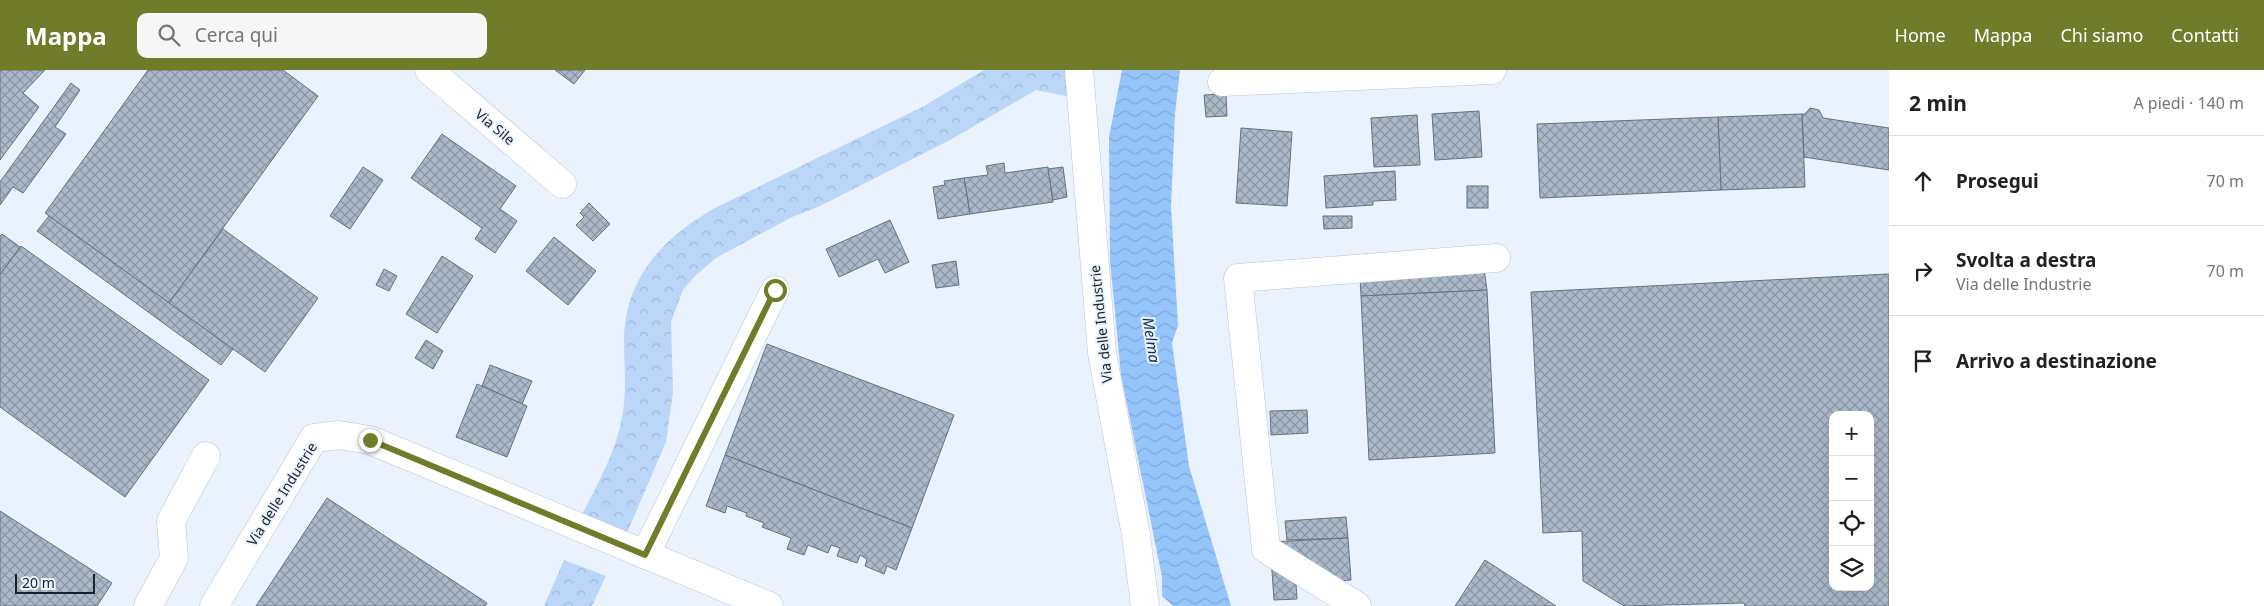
<!DOCTYPE html>
<html lang="it">
<head>
<meta charset="utf-8">
<style>
	:root { --surface:#fff; --page:#f6f6f6; --text:#202124; --muted:#757577; --line:#e0e0e0; --accent:#707c29 }
	body { margin:0; font-family:"Noto Sans",sans-serif; background:var(--page); color:var(--text) }
	.controls { position:absolute; right:15px; bottom:15px; display:grid; overflow:hidden; border-radius:10px; box-shadow:0 5px 20px #0002 }
	.controls button { width:45px; height:45px; display:grid; place-items:center; padding:0; border:0; border-bottom:1px solid var(--line); background:var(--surface); color:var(--text); font:25px sans-serif }
	.scale { position:absolute; left:15px; bottom:12px; width:80px; box-sizing:border-box; padding-left:5px; border:2px solid #1b2026; border-top:0; font-size:14px; line-height:18px; white-space:nowrap; color:#1b2026; -webkit-text-stroke:4px #eaf3fd; paint-order:stroke }
	.stop { position:absolute; width:15px; height:15px; margin:-11px; border:4px solid #707c29; border-radius:50%; background:#fff }
	.stop.end { background:#707c29; border-color:#fff; box-shadow:0 1px 5px #0008 }
	.list { margin:0; padding:0; list-style:none }
	h2 { display:flex; justify-content:space-between; align-items:center; height:65px; margin:0; padding:0 20px; font-size:21px }
	h2 small { font-size:16px; font-weight:400; color:var(--muted) }
	.list li { display:grid; grid-template-columns:32px 1fr auto; gap:15px; align-items:center; box-sizing:border-box; height:90px; padding:0 20px; border-top:1px solid var(--line) }
	.list b { display:block; font-size:19px; white-space:nowrap }
	.list p { margin:0; font-size:16px; white-space:nowrap; color:var(--muted) }
	.list em { font-size:16px; font-style:normal; color:var(--muted) }
	.icon { flex:none; width:28px; height:28px; fill:none; stroke:currentColor; stroke-width:2; stroke-linecap:round; stroke-linejoin:round }
	.map { position:relative; flex:none; width:1889px; height:536px; overflow:hidden }
	header { display:flex; align-items:center; gap:30px; box-sizing:border-box; height:70px; padding:0 25px; background:var(--accent); color:#fff }
	header strong { font-size:24px }
	nav { display:flex; gap:28px; margin-inline-start:auto; font-size:18px }
	.search { width:350px; height:45px; background:var(--page); display:flex; align-items:center; gap:12px; box-sizing:border-box; padding:0 18px; border-radius:10px; color:var(--muted); font-size:19px }
	main { display:flex }
	aside { flex:1; background:var(--surface) }
	.map>svg:first-child { display:block }
	.park { fill:url(#park-crowns) }
	.water { fill:url(#water-waves) }
	.building { fill:url(#building-cross-hatch); stroke:#657180; fill-rule:evenodd }
	.lines { fill:none; stroke-linecap:round; stroke-linejoin:round }
	.minor-casing { stroke:#b7c5d6; stroke-width:29 }
	.minor { stroke:#fff; stroke-width:28 }
	.route { stroke:#707c29; stroke-width:6 }
	.labels { text-anchor:middle; stroke-width:4; stroke-linejoin:round; paint-order:stroke }
	.street-label { font-size:14px; fill:#1b2026; stroke:#eaf3fd }
	.water-label { font-size:15px; font-style:italic; fill:#0d2e51; stroke:#eaf3fd }
</style>
</head>
<body>
<header>
<strong>Mappa</strong>
<div class="search"><svg class="icon" aria-label="search" viewBox="0 0 24 24"><circle cx="10" cy="10" r="6"/><path d="M15 15l6 6"/></svg>Cerca qui</div>
<nav><a>Home</a><a>Mappa</a><a>Chi siamo</a><a>Contatti</a></nav>
</header>
<main>
<div class="map">
<svg width="1889" height="536" viewBox="0 0 1889 536">
	<defs>
		<pattern id="park-crowns" width="20" height="18" patternUnits="userSpaceOnUse" patternTransform="scale(1.25)"><rect width="20" height="18" fill="#bad7f9"/><path d="M2 6a3 3 0 1 1 6 0M12 15a3 3 0 1 1 6 0" fill="none" stroke="#9fb8d5"/></pattern>
		<pattern id="water-waves" width="16" height="10" patternUnits="userSpaceOnUse" patternTransform="scale(1.25)"><rect width="16" height="10" fill="#95c5fb"/><path d="M0 5q4-4 8 0t8 0" fill="none" stroke="#80a9d7"/></pattern>
		<pattern id="building-cross-hatch" width="8" height="8" patternUnits="userSpaceOnUse" patternTransform="scale(1.25)"><rect width="8" height="8" fill="#abb9c9"/><path d="M0 0l8 8M0 8l8-8" fill="none" stroke="#8a96a3"/></pattern>
	</defs>
	<rect width="100%" height="100%" fill="#eaf3fd"/>
	<g class="park">
		<path d="M984,0H1081L1076,28L1036,20L950,70L818,137L792,147L716,188L695,206L683,220L671,252L673,323L666,372L624,470L578,452C595,419 615,385 622,348C627,322 624,294 624,268C626,206 664,167 715,138L924,36Z"/>
		<polygon points="564,490 606,506 592,536 544,536"/>
	</g>
	<polygon class="water" points="1122,0 1180,0 1175,44 1171,137 1178,255 1172,273 1189,396 1231,536 1173,536 1162,526 1162,507 1121,305 1110,191 1109,67"/>
	<g class="building">
		<polygon points="0,0 45,0 23,23 39,37 0,90"/>
		<polygon points="148,0 283,0 318,26 169,233 45,143"/>
		<polygon points="555,0 585,0 574,14"/>
		<polygon points="71,13 80,20 55,57 66,64 23,123 13,117 0,135 0,112"/>
		<polygon points="1226,24 1227,46 1206,47 1204,25"/>
		<polygon points="1810,38 1819,40 1823,48 1889,58 1889,100 1804,87 1802,44 1805,44"/>
		<polygon points="1479,41 1482,87 1435,90 1432,44"/>
		<polygon points="1802,44 1805,117 1721,120 1718,47"/>
		<polygon points="1417,45 1420,95 1374,97 1371,48"/>
		<polygon points="1718,47 1721,120 1540,128 1537,54"/>
		<polygon points="1241,58 1292,62 1287,136 1236,133"/>
		<polygon points="442,64 516,116 500,139 517,151 495,183 475,169 482,158 411,108"/>
		<polygon points="1004,93 1005,103 1048,97 1053,132 970,144 964,108 988,105 986,96"/>
		<polygon points="363,97 383,110 350,159 330,146"/>
		<polygon points="1063,97 1067,127 1053,130 1048,99"/>
		<polygon points="1395,101 1396,130 1373,131 1373,135 1326,138 1324,106"/>
		<polygon points="964,108 970,144 938,149 933,117 945,115 944,111"/>
		<rect x="1467" y="116" width="21" height="22"/>
		<polygon points="589,133 610,154 593,171 576,155 584,147 580,143"/>
		<polygon points="49,146 233,279 221,295 37,161"/>
		<polygon points="1323,146 1352,146 1352,158 1324,159"/>
		<polygon points="890,150 909,192 885,203 878,189 839,207 826,179"/>
		<polygon points="223,159 318,228 265,302 169,233"/>
		<polygon points="2,164 20,177 0,205 0,166"/>
		<polygon points="554,167 596,201 568,235 526,201"/>
		<polygon points="21,176 209,310 125,427 0,337 0,205"/>
		<polygon points="442,186 473,206 437,263 406,244"/>
		<polygon points="956,191 959,215 936,218 932,195"/>
		<polygon points="384,199 397,206 389,221 376,215"/>
		<polygon points="1484,199 1487,220 1361,226 1360,206"/>
		<path d="M1889,204V536H1745L1744,533L1624,536L1583,511L1582,461L1543,463L1531,222ZM1833,345H1870V517H1833Z"/>
		<polygon points="1487,220 1495,383 1369,390 1361,226"/>
		<polygon points="426,270 443,281 433,299 415,288"/>
		<polygon points="767,274 954,345 912,458 725,385"/>
		<polygon points="490,295 532,311 522,334 482,316"/>
		<polygon points="477,314 527,336 507,387 456,367"/>
		<polygon points="1307,340 1308,363 1271,365 1270,341"/>
		<polygon points="725,385 912,458 896,500 887,496 884,504 865,496 867,489 860,485 857,493 837,486 840,478 831,475 828,483 808,475 804,485 787,479 791,468 762,457 764,453 746,446 747,443 727,436 725,443 706,436"/>
		<polygon points="327,428 487,533 485,536 256,536"/>
		<polygon points="0,441 112,513 97,536 0,536"/>
		<polygon points="1346,447 1348,468 1287,470 1285,451"/>
		<polygon points="1348,468 1351,510 1296,514 1297,529 1274,530 1270,472"/>
		<polygon points="1485,490 1556,536 1455,536"/>
	</g>
	<g class="lines">
		<defs>
			<g id="minor">
				<polyline points="429,0 562,114"/>
				<polyline points="1079,0 1102,283 1136,465 1145,536"/>
				<polyline points="1222,12 1492,0"/>
				<polyline points="645,485 775,220"/>
				<polyline points="148,536 174,488 171,451 206,386"/>
				<polyline points="214,536 314,368 339,365 370,370 769,536"/>
				<polyline points="1357,536 1266,479 1238,208 1496,188"/>
			</g>
		</defs>
		<use href="#minor" class="minor-casing"/>
		<use href="#minor" class="minor"/>
	</g>
	<g class="lines">
		<polyline class="route" points="370,370 645,485 775,220"/>
	</g>
	<g class="labels">
		<g class="street-label">
			<text transform="translate(495 57) rotate(40)" y="5">Via Sile</text>
			<text transform="translate(1101 254) rotate(-96)" y="5">Via delle Industrie</text>
			<text transform="translate(282 424) rotate(-58)" y="5">Via delle Industrie</text>
		</g>
		<g class="water-label">
			<text transform="translate(1151 270) rotate(81)" y="5">Melma</text>
		</g>
	</g>
</svg>
<div class="controls">
<button>+</button>
<button>−</button>
<button><svg class="icon" aria-label="locate" viewBox="0 0 24 24"><circle cx="12" cy="12" r="6"/><path d="M12 2v4M12 18v4M2 12h4M18 12h4"/></svg></button>
<button><svg class="icon" aria-label="layers" viewBox="0 0 24 24"><path d="M12 4l9 5-9 5-9-5zM3 14l9 5 9-5"/></svg></button>
</div>
<div class="scale">20 m</div>
<div class="stop" style="left:775px;top:220px"></div>
<div class="stop end" style="left:370px;top:370px"></div>
</div>
<aside>
<h2>2 min<small>A piedi · 140 m</small></h2>
<ul class="list">
<li><svg class="icon" aria-label="ahead" viewBox="0 0 24 24"><path d="M12 20V5M6 11l6-6 6 6"/></svg><div><b>Prosegui</b></div><em>70 m</em></li>
<li><svg class="icon" aria-label="right" viewBox="0 0 24 24"><path d="M7 20v-9h11M14 6l5 5-5 5"/></svg><div><b>Svolta a destra</b><p>Via delle Industrie</p></div><em>70 m</em></li>
<li><svg class="icon" aria-label="arrive" viewBox="0 0 24 24"><path d="M6 21V4h12l-3 4 3 4H6"/></svg><div><b>Arrivo a destinazione</b></div></li>
</ul>
</aside>
</main>
</body>
</html>
